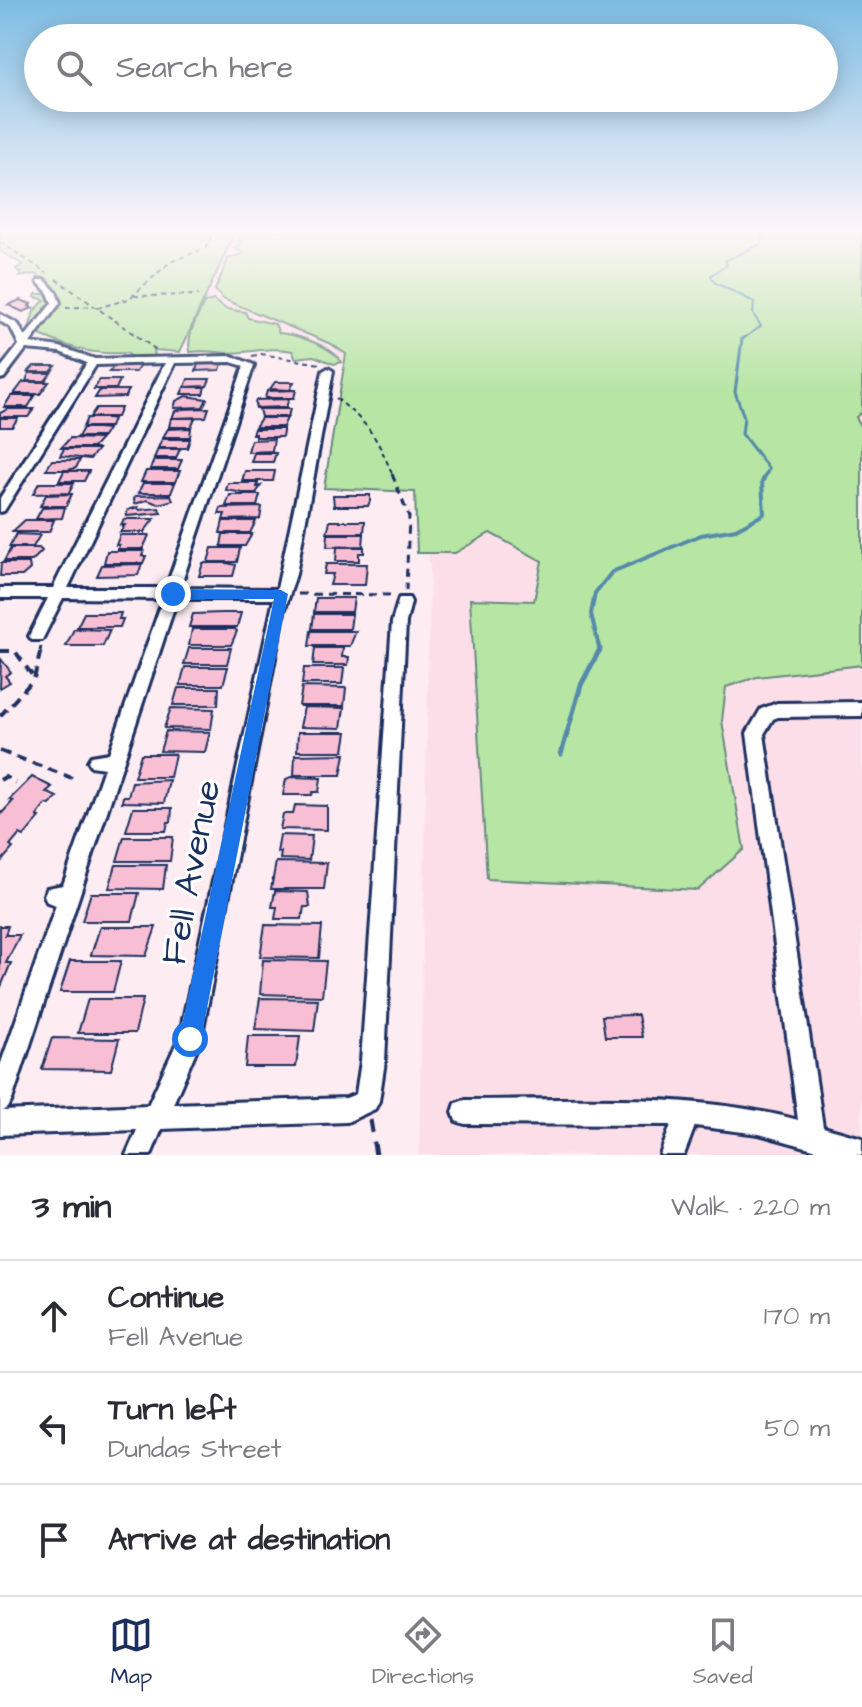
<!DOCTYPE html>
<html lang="en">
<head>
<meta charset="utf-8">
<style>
	:root { --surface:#fff; --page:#f7f7f7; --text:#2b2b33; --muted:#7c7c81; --line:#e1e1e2; --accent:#1b2f5e }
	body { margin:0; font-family:"Architects Daughter",sans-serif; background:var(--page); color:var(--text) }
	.stop { position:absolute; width:24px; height:24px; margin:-18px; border:6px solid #1a73e8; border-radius:50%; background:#fff }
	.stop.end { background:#1a73e8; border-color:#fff; box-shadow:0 2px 8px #0008 }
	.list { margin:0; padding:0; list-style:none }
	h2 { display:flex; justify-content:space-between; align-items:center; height:104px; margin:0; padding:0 32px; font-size:34px }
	h2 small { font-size:26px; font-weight:400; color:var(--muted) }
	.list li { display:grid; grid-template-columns:52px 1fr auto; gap:24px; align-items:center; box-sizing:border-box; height:112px; padding:0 32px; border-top:2px solid var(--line) }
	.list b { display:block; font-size:30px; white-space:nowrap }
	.list p { margin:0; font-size:26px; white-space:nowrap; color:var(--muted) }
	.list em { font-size:26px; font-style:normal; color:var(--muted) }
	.icon { flex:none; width:44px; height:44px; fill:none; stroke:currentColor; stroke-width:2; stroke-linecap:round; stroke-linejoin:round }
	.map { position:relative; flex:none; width:862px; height:1155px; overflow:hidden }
	.search { position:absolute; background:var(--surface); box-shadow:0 4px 20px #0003; left:24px; right:24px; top:24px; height:88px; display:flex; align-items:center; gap:20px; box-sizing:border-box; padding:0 28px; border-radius:44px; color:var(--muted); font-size:30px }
	.sheet { height:440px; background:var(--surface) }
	nav { display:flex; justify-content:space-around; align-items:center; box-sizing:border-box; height:112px; border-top:2px solid var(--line); background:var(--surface); font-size:22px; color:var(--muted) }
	nav a { display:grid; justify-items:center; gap:4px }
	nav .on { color:var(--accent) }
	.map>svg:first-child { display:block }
	.built { fill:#fcdee9 }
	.green { fill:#b6e5a4; stroke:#688a81; stroke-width:2 }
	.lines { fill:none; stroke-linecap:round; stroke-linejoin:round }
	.stream-far3 { stroke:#558aaa; stroke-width:2 }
	.stream-far2 { stroke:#558aaa; stroke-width:3 }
	.stream-far1 { stroke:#558aaa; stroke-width:4 }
	.stream { stroke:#558aaa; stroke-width:5 }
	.building { fill:#f8bfd4; stroke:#1b2f5e; stroke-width:2 }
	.minor-casing { stroke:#1b2f5e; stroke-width:6 }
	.path-far3 { stroke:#1b2f5e; stroke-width:2; stroke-dasharray:5 4; stroke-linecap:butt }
	.path-far2 { stroke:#1b2f5e; stroke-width:3; stroke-dasharray:8 6; stroke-linecap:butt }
	.path-far1 { stroke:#1b2f5e; stroke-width:4; stroke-dasharray:10 7; stroke-linecap:butt }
	.path { stroke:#1b2f5e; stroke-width:5; stroke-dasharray:13 9; stroke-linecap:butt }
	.minor { fill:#fff; fill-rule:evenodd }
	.route { fill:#1a73e8 }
	.labels { text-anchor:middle; stroke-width:6; stroke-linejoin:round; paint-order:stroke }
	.near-street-label { font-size:36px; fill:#1b2f5e; stroke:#fff }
</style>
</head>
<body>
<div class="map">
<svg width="862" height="1155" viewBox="0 0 862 1155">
	<rect width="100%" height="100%" fill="#fdecf2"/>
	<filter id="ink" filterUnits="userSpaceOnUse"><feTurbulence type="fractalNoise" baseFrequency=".0125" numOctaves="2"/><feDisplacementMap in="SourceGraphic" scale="16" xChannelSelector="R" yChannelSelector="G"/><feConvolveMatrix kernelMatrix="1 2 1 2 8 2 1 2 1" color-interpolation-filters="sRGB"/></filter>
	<g filter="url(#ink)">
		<polygon class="built" points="237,230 862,231 862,1155 419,1155 430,572 424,478 382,405 338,362 259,346 180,345"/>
		<g class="green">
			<path d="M0,230H236L180,352L154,350L155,356L134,359L127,353C92,355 70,348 40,335L37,327L28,332L34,311L45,300L35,297L36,294H45L53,288L36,274L19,277L21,274L16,269L23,265L0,251Z"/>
			<polygon points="243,230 862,230 862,412 856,417 862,431 862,665 757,677 726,687 722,721 744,849 698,890 487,879 470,599 534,601 542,561 490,533 455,553 417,553 415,492 324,488 346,354 331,344 223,299 215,290 228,259 244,253 234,248 241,243 238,238"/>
			<path d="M213,300L226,309L245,312L248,318L275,324L279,333C296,334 334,347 341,362L334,364L314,356L295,358L293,351C270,346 251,353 228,353C215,352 203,350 190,352C186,334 197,319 204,303Z"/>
		</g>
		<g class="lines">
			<polyline class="stream-far3" points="743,339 761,326 753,314 754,302 714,282 711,275 727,265 725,261 761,244 763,234 770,230"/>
			<polyline class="stream-far2" points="745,337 742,339 735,392 744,417 742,434 769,469 765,476"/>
			<polyline class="stream-far1" points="600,651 591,614 595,593 612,572 701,535 736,529 764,514 762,482 766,474"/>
			<polyline class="stream" points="561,754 581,685 600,649"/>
		</g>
		<g class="building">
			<polygon points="20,300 31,304 29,306 33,308 23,312 8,305"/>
			<polygon points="198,364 222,364 220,370 196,371"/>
			<polygon points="115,365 140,365 136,372 109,372"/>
			<polygon points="34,366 56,366 51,372 28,372"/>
			<polygon points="29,373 51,373 45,381 26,381"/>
			<polygon points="188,379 210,379 207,386 185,387"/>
			<polygon points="99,380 120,380 116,389 94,389"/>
			<polygon points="23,382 49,382 40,394 14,394"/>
			<polygon points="275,382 294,382 290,390 270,389"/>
			<polygon points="184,387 205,387 203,394 181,394"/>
			<polygon points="100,390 129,390 125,397 95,398"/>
			<polygon points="296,390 294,398 265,398 267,391"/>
			<polygon points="11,396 35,396 28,407 4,407"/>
			<polygon points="186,396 207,399 203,407 174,408 176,401"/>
			<polygon points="289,399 286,407 256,408 255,404 256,400"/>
			<polygon points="96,408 121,408 117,417 90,417"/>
			<polygon points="209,408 206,417 172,418 175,411 183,409"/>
			<polygon points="8,409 34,409 28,417 0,417 0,413"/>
			<polygon points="259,409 290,409 288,417 261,417"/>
			<polygon points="0,418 18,418 12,427 0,427"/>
			<polygon points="87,418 108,418 113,419 110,427 83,427"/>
			<polygon points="171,418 195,418 191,427 169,427"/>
			<polygon points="261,418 287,418 283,427 255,427"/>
			<polygon points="83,428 98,428 108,429 103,437 78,437"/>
			<polygon points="191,428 190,437 163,437 168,429"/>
			<polygon points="254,429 283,429 283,432 282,437 256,437 256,434 252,434"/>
			<polygon points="70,438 101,439 93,448 61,448"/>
			<polygon points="162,439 190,439 187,448 158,448"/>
			<polygon points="274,439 272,451 248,452 251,440"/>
			<polygon points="64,449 98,449 90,459 60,456"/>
			<polygon points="158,449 180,449 176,458 154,458"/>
			<polygon points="254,453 276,453 273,462 251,462"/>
			<polygon points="52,460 80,460 76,468 68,470 46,470"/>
			<polygon points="154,460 182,460 178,469 150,469"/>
			<polygon points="64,471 89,471 84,481 59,481"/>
			<polygon points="146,471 180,471 175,482 141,482"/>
			<polygon points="245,471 275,471 273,481 242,481"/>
			<polygon points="39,483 74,483 69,493 33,494"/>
			<polygon points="143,483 175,483 171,493 138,493"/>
			<polygon points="228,483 258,483 257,487 261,486 256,493 243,493 226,490"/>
			<polygon points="72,494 66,506 40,506 46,495"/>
			<polygon points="171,495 173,500 159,504 147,500 135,504 134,500 135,496"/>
			<polygon points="230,495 260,495 257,506 226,506"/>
			<polygon points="333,495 370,495 370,501 368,506 334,506"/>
			<polygon points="65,507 62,518 36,519 42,508"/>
			<polygon points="138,507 139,510 159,508 161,513 126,516 128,510"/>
			<polygon points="262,507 260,519 223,520 225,514 219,514 221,508"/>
			<polygon points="124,519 154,519 144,532 120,532 125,525 121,525"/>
			<polygon points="25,520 54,520 49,532 12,532"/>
			<polygon points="223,521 256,521 250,533 220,533"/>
			<polygon points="330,521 365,521 364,533 327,533"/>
			<polygon points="16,534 40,535 33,547 9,547"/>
			<polygon points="223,534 252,534 245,546 221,546"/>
			<polygon points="328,534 364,534 363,546 327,547"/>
			<polygon points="120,535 149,535 143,549 118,549 119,545 116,545"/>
			<polygon points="337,547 364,547 364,553 359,553 359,561 336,561"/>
			<polygon points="11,548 39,548 42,551 32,561 4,561"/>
			<polygon points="212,548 240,548 237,562 208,562"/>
			<polygon points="107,551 144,551 142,556 146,556 143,563 104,563"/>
			<polygon points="1,563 29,563 30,569 22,576 0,576"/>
			<polygon points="203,563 227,563 236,565 233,576 199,576"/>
			<polygon points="142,564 138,575 97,576 102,565"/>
			<polygon points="326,564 367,564 365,585 330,585 333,574 324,574"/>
			<polygon points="316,598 354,598 352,612 314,612"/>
			<polygon points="84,613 121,613 119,619 123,619 120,627 77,627"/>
			<polygon points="223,613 241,613 237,627 189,627 193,614"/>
			<polygon points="314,614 352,614 350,629 312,629"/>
			<polygon points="74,629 110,630 103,646 66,646"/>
			<polygon points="192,629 235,629 237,631 231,645 189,645"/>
			<polygon points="311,631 356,631 350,646 309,646"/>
			<polygon points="189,648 231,648 227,664 184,664"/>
			<polygon points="315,648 343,648 342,657 349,657 348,665 313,665"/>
			<polygon points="1,659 11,672 5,676 10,682 0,688"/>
			<polygon points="185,667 228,667 223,685 180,685"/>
			<polygon points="304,668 344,668 342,684 302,684"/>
			<polygon points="302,687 346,688 344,706 299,706"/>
			<polygon points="178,688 219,688 218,705 173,705"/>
			<polygon points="304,707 344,708 341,728 300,727"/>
			<polygon points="171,708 214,709 211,729 164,728"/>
			<polygon points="166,731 210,732 205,752 160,751"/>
			<polygon points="298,732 347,732 344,751 297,751"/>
			<polygon points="141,754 175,754 170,777 134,777"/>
			<polygon points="345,754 341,775 294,775 295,755"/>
			<polygon points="32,777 52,787 46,792 57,797 50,805 46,804 37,816 40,817 24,836 20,834 10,846 13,848 0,863 0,811 2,813 13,801 9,800"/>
			<polygon points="292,777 321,778 319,792 313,792 312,795 283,795 286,779"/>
			<polygon points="169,780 164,803 122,802 123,796 128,796 132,782"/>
			<polygon points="295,805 327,806 327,830 280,829 283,814 293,814"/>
			<polygon points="133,808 172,808 171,822 168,822 166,831 126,831"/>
			<polygon points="280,835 312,836 309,860 280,859 281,852 277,853"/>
			<polygon points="124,837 173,837 170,861 117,861"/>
			<polygon points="276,862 327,863 324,889 271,889"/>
			<polygon points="116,865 166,865 163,889 109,888"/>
			<polygon points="275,891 308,892 310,907 304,907 302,919 275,919 277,907 272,907"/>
			<polygon points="91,893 139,893 132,921 82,921"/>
			<polygon points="265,925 322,926 319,958 260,957"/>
			<polygon points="0,926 8,926 5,935 20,935 6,963 11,963 0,989"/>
			<polygon points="100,927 156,927 146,956 91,955"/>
			<polygon points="263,960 326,961 322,996 260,994"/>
			<polygon points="70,961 121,961 113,992 60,992"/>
			<polygon points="260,998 318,999 314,1031 255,1029"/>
			<polygon points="88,999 143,999 135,1033 78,1033"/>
			<polygon points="635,1015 638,1015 642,1037 605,1037 602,1016"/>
			<polygon points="248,1036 300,1036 296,1067 245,1067"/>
			<polygon points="52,1038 119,1039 111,1070 42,1069"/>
		</g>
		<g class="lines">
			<defs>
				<g id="minor">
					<path d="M39,280H45L56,292L60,303L30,343L60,347L95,359L232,356L254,365L180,588L277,589L323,371L328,368L333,371L296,574L284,612L201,1039L173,1104L346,1098L356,1094L361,1061L392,622L399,598H409L411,602L406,622L385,1061L379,1101L375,1109L347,1122L162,1129L151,1155H126L137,1130L0,1135V1066L56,905L47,902L44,895L47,888L63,885L104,768L91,766L88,761L91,756L109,753L163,599L63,598L42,640H32L29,636L48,598H0V588H53L165,363L96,365L4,511L0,512V498L87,363L60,352L26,349L4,378L0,379V369L19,345L11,328L0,321V314L18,324L25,337L52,303L48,293L38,282ZM231,362L244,366L166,588H68L175,363ZM177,599H274L179,1038L148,1105L3,1111L8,1108L12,1100Z"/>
					<path d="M862,702V716L778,717L773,719L764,734L823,1127L862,1138V1155H835L759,1134L695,1126L684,1155H660L671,1125L465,1124L456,1121L453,1112L456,1103L465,1100C576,1100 690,1091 798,1120L747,733L761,709L777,703Z"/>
				</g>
			</defs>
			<use href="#minor" class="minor-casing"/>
			<g class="path-far3">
				<polyline points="0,242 47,273"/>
				<polyline points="56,279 158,351"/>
				<polyline points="134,296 198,295"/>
				<polyline points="66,308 94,306"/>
				<polyline points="97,308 129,299 170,262 206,248 214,230"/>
				<polyline points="252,356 261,354 320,364"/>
				<path d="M336,398C370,426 376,435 393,476"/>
			</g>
			<g class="path-far2">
				<polyline points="392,474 409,517 406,590"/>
				<polyline points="298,594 394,595"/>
				<polyline points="40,651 41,647"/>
			</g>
			<g class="path-far1">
				<polyline points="0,651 15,651 34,678"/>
				<polyline points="0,716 34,679 41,649"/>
				<polyline points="0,751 72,778"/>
				<polyline points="0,780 5,777 15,783"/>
			</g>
			<polyline class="path" points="370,1120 376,1155"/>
			<use href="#minor" class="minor"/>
		</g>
	</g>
	<linearGradient id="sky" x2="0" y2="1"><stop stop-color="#7dbce3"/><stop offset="0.59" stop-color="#fef6f9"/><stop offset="1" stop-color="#fef6f9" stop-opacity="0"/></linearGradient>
	<rect width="862" height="392" fill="url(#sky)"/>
	<polygon class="route" points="173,589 281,590 288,594 201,1039 197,1046 190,1049 183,1046 179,1039 274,599 173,599 166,594"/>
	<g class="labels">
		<g class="near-street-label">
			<text transform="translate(189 872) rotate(-79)" y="13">Fell Avenue</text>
		</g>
	</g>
</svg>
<div class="stop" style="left:190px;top:1039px"></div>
<div class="stop end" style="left:173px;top:594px"></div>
<div class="search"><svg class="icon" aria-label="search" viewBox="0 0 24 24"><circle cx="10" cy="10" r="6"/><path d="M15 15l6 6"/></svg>Search here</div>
</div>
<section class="sheet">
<h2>3 min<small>Walk · 220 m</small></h2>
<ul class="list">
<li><svg class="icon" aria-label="ahead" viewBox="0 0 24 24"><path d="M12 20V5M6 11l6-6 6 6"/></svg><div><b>Continue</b><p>Fell Avenue</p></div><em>170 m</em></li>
<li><svg class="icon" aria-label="left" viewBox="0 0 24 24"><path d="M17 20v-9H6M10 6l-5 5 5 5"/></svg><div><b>Turn left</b><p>Dundas Street</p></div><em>50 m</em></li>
<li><svg class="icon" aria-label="arrive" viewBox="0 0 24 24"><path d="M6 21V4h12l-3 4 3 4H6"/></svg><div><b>Arrive at destination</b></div></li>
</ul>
</section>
<nav>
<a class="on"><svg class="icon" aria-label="map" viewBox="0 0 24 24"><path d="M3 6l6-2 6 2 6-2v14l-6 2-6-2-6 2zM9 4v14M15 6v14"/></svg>Map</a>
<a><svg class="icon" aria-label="directions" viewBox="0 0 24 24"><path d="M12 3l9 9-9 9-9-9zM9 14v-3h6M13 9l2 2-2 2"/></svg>Directions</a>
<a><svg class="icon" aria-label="saved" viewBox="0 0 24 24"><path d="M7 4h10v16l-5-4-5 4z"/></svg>Saved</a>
</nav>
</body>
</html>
